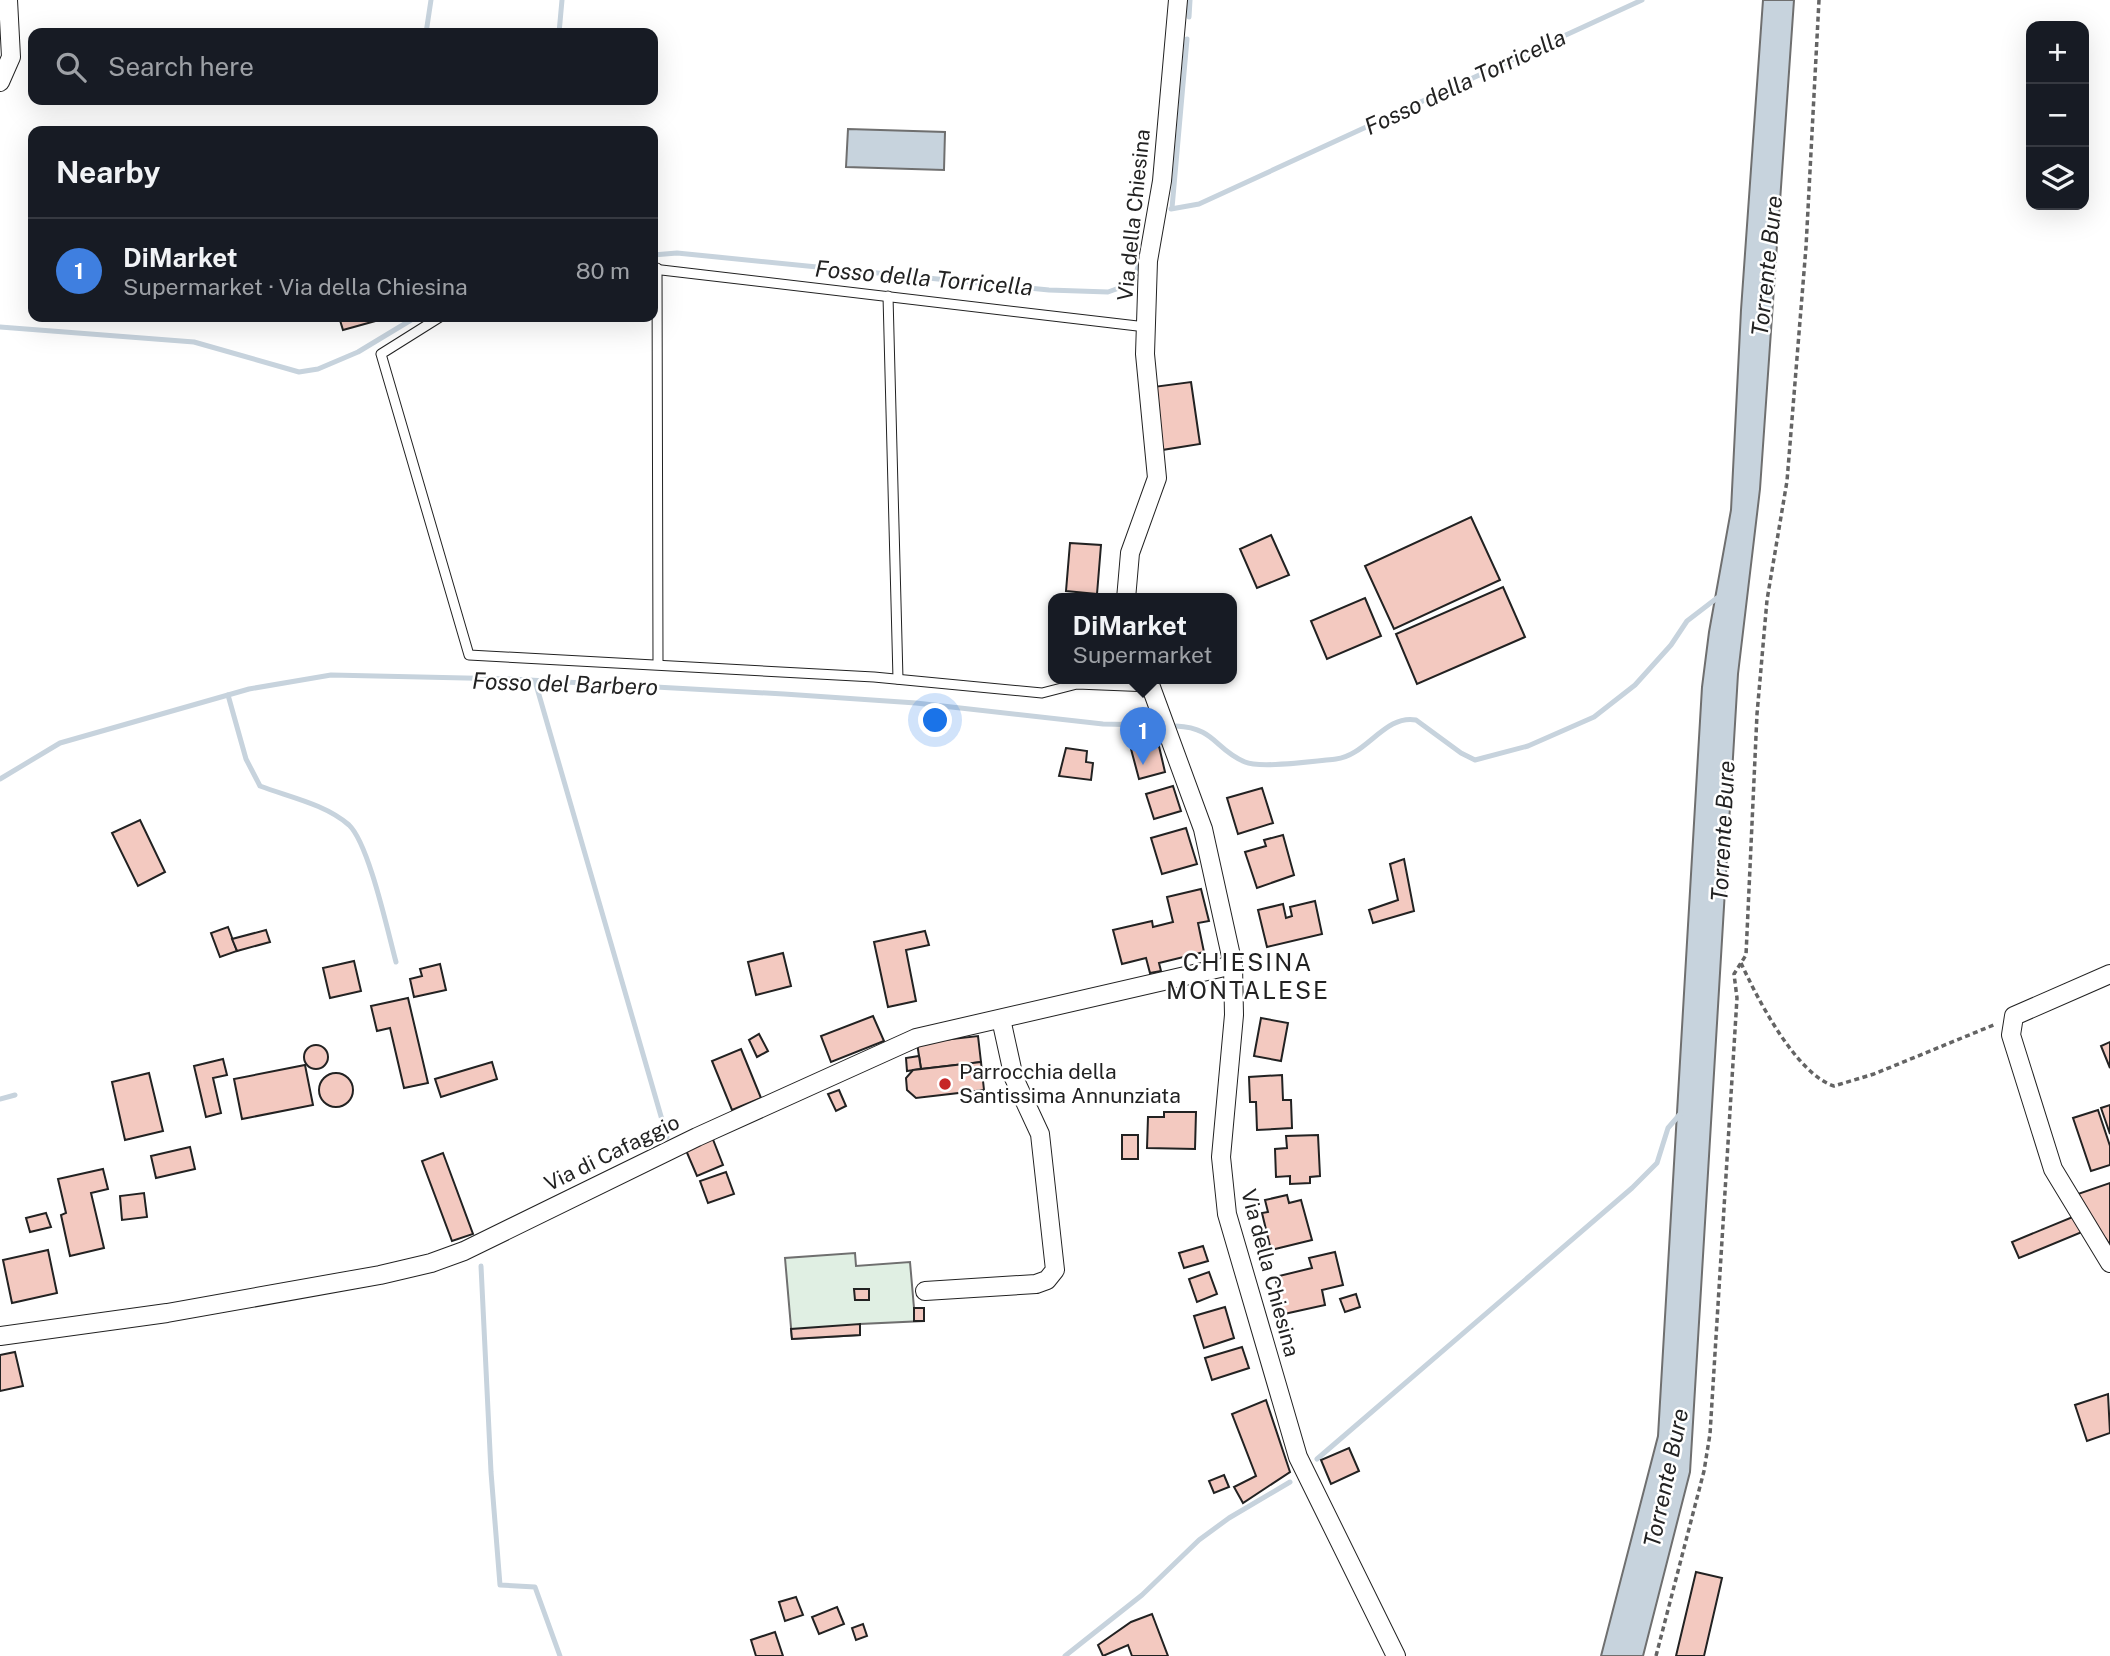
<!DOCTYPE html>
<html lang="en">
<head>
<meta charset="utf-8">
<style>
	:root { --surface:#171b24; --page:#20242c; --text:#f1f3f6; --muted:#9ea1a6; --line:#363941; --accent:#c62828 }
	body { margin:0; font-family:"Public Sans",sans-serif; background:var(--page); color:var(--text) }
	.controls { position:absolute; right:21px; top:21px; display:grid; overflow:hidden; border-radius:14px; box-shadow:0 7px 28px #0002 }
	.controls button { width:63px; height:63px; display:grid; place-items:center; padding:0; border:0; border-bottom:2px solid var(--line); background:var(--surface); color:var(--text); font:35px sans-serif }
	.you { position:absolute; left:936px; top:721px; width:24px; height:24px; margin:-18px; border:5px solid #fff; border-radius:50%; background:#1a73e8; box-shadow:0 0 0 10px #1a73e833 }
	.badge { display:grid; place-items:center; width:46px; height:46px; border-radius:50%; background:var(--accent); color:#fff; font-size:23px; font-weight:700 }
	.pin { position:absolute; translate:-50% -58px; filter:drop-shadow(0 2px 4px #0008) }
	.pin::after { content:''; position:absolute; top:37px; width:24px; height:21px; background:inherit; clip-path:polygon(0 0,100% 0,50% 100%) }
	.popup { position:absolute; left:1048px; top:593px; width:189px; height:91px; box-sizing:border-box; display:grid; place-content:center; border-radius:14px; background:var(--surface); filter:drop-shadow(0 2px 5px #0005); font-size:23px; white-space:nowrap; color:var(--muted) }
	.popup b { font-size:26px; color:var(--text) }
	.popup::after { content:''; position:absolute; left:50%; top:100%; margin-left:-14px; border:14px solid transparent; border-top-color:var(--surface) }
	.list { margin:0; padding:0; list-style:none }
	h2 { display:flex; justify-content:space-between; align-items:center; height:91px; margin:0; padding:0 28px; font-size:30px }
	h2 small { font-size:23px; font-weight:400; color:var(--muted) }
	.list li { display:grid; grid-template-columns:46px 1fr auto; gap:21px; align-items:center; box-sizing:border-box; height:105px; padding:0 28px; border-top:2px solid var(--line) }
	.list b { display:block; font-size:26px; white-space:nowrap }
	.list p { margin:0; font-size:23px; white-space:nowrap; color:var(--muted) }
	.list em { font-size:23px; font-style:normal; color:var(--muted) }
	.icon { flex:none; width:38px; height:38px; fill:none; stroke:currentColor; stroke-width:2; stroke-linecap:round; stroke-linejoin:round }
	.map { position:relative; flex:none; width:2110px; height:1656px; overflow:hidden }
	.search { position:absolute; background:var(--surface); box-shadow:0 7px 28px #0002; left:28px; top:28px; width:630px; height:77px; display:flex; align-items:center; gap:18px; box-sizing:border-box; padding:0 24px; border-radius:14px; color:var(--muted); font-size:26px }
	.panel { position:absolute; background:var(--surface); box-shadow:0 7px 28px #0002; left:28px; top:126px; width:630px; height:196px; border-radius:14px }
	.map>svg:first-child { display:block }
	.green { fill:#e0efe3; stroke:#6f6f6f; stroke-width:2 }
	.water { fill:#c7d3dd; stroke:#6f6f6f; stroke-width:2 }
	.lines { fill:none; stroke-linecap:round; stroke-linejoin:round }
	.stream { stroke:#c7d3dd; stroke-width:5 }
	.building { fill:#f3c9c0; stroke:#222; stroke-width:2 }
	.service-casing { stroke:#222; stroke-width:11 }
	.minor-casing { stroke:#222; stroke-width:20 }
	.path { stroke:#646464; stroke-width:3.5; stroke-dasharray:5 3.5; stroke-linecap:butt }
	.service { stroke:#fff; stroke-width:9 }
	.minor { stroke:#fff; stroke-width:18 }
	.poi-dot { fill:#c62828; stroke:#fff; stroke-width:2.5 }
	.labels { text-anchor:middle; stroke-width:5; stroke-linejoin:round; paint-order:stroke }
	.street-label { font-size:21px; fill:#222; stroke:#fff }
	.poi-label { font-size:21px; fill:#222; stroke:#fff; text-anchor:start }
	.water-label { font-size:23px; font-style:italic; fill:#222; stroke:#fff }
	.quarter-label { font-size:24px; letter-spacing:2px; fill:#222; stroke:#fff }
</style>
</head>
<body>
<div class="map">
<svg width="2110" height="1656" viewBox="0 0 2110 1656">
	<rect width="100%" height="100%" fill="#fff"/>
	<polygon class="green" points="855,1253 856,1266 910,1262 914,1308 924,1308 924,1321 860,1324 860,1335 792,1339 785,1258"/>
	<g class="water">
		<polygon points="1763,0 1794,0 1760,489 1738,674 1690,1472 1643,1656 1601,1656 1658,1436 1702,687 1709,632 1731,510 1741,310"/>
		<polygon points="848,129 945,132 944,170 846,167"/>
	</g>
	<g class="lines">
		<g class="stream">
			<polyline points="1189,17 1190,0"/>
			<polyline points="426,33 431,0"/>
			<polyline points="559,33 562,0"/>
			<polyline points="513,131 513,129"/>
			<polyline points="1172,208 1187,39"/>
			<polyline points="1171,209 1199,204 1642,0"/>
			<polyline points="653,255 677,253 1049,290 1108,292 1133,283 1141,257"/>
			<polyline points="0,327 194,342 299,372 318,369 358,352 416,317"/>
			<polyline points="535,681 667,1137"/>
			<path d="M228,695L246,759L260,786C289,797 325,804 349,825C369,844 388,933 396,962"/>
			<path d="M1176,726C1216,728 1214,749 1245,762C1260,769 1317,761 1336,759C1366,756 1385,714 1416,720L1461,753L1475,760L1528,746L1594,717L1635,685L1671,645L1687,621L1717,598"/>
			<polyline points="0,779 60,743 249,689 331,675 511,679 784,694 916,703 1103,724 1148,725"/>
			<polyline points="0,1099 15,1095"/>
			<polyline points="481,1266 491,1472 500,1585 535,1587 560,1656"/>
			<polyline points="1317,1459 1632,1188 1657,1163 1668,1128 1681,1113"/>
			<polyline points="1065,1656 1142,1595 1199,1540 1229,1518 1290,1482"/>
		</g>
	</g>
	<g class="building">
		<polygon points="339,317 378,317 379,320 343,330"/>
		<polygon points="1191,382 1200,444 1162,450 1153,387"/>
		<polygon points="1471,517 1500,580 1394,629 1365,566"/>
		<polygon points="1271,535 1289,575 1257,588 1240,549"/>
		<polygon points="1070,543 1101,545 1097,594 1066,591"/>
		<polygon points="1503,587 1525,637 1417,684 1396,634"/>
		<polygon points="1365,598 1381,636 1327,659 1311,621"/>
		<polygon points="1158,742 1165,772 1139,779 1131,749"/>
		<polygon points="1066,748 1087,751 1086,762 1093,763 1091,780 1059,776"/>
		<polygon points="1173,786 1181,811 1154,819 1146,794"/>
		<polygon points="1262,788 1273,823 1238,834 1227,798"/>
		<polygon points="140,820 165,872 138,886 112,833"/>
		<polygon points="1186,828 1197,864 1162,874 1151,838"/>
		<polygon points="1283,835 1294,875 1257,888 1245,852 1266,846 1264,840"/>
		<polygon points="1404,859 1414,911 1373,923 1369,910 1398,900 1390,864"/>
		<polygon points="1201,889 1209,921 1198,923 1204,952 1159,963 1161,971 1150,973 1146,958 1122,964 1113,930 1152,921 1153,927 1173,922 1167,897"/>
		<polygon points="1315,901 1322,934 1267,947 1258,910 1283,904 1286,918 1292,916 1290,907"/>
		<polygon points="228,927 237,951 220,957 211,933"/>
		<polygon points="266,930 270,942 237,951 232,939"/>
		<polygon points="925,931 929,945 906,950 916,1001 888,1007 874,942"/>
		<polygon points="783,953 791,986 756,995 748,962"/>
		<polygon points="354,961 361,991 330,998 323,968"/>
		<polygon points="440,964 446,990 414,997 410,979 422,976 420,969"/>
		<polygon points="408,998 428,1083 404,1088 390,1028 377,1031 371,1006"/>
		<polygon points="873,1016 884,1041 831,1062 821,1036"/>
		<polygon points="1261,1018 1288,1023 1281,1061 1254,1056"/>
		<polygon points="759,1034 768,1051 757,1057 749,1040"/>
		<polygon points="978,1036 981,1062 921,1069 917,1043"/>
		<polygon points="2110,1042 2110,1068 2101,1046"/>
		<circle cx="316" cy="1057" r="12"/>
		<polygon points="741,1049 761,1098 732,1110 712,1061"/>
		<polygon points="919,1056 921,1069 907,1071 906,1058"/>
		<polygon points="223,1059 227,1075 213,1078 221,1113 206,1117 194,1066"/>
		<polygon points="492,1062 497,1079 441,1097 435,1079"/>
		<polygon points="981,1062 984,1090 916,1098 907,1090 906,1078 913,1070"/>
		<polygon points="305,1065 313,1105 242,1119 234,1079"/>
		<circle cx="336" cy="1090" r="17"/>
		<polygon points="149,1073 163,1131 125,1140 112,1082"/>
		<polygon points="1282,1075 1283,1100 1291,1100 1292,1128 1257,1130 1256,1102 1250,1102 1249,1077"/>
		<polygon points="839,1090 846,1106 836,1111 828,1094"/>
		<polygon points="2110,1105 2110,1134 2101,1108"/>
		<polygon points="2098,1110 2110,1146 2110,1165 2091,1171 2073,1118"/>
		<polygon points="1164,1112 1196,1112 1195,1149 1147,1148 1148,1117 1164,1117"/>
		<rect x="1122" y="1135" width="16" height="24"/>
		<polygon points="1318,1135 1320,1176 1310,1177 1310,1183 1290,1184 1290,1176 1276,1177 1275,1149 1287,1148 1286,1136"/>
		<polygon points="712,1137 723,1165 697,1176 685,1148"/>
		<polygon points="190,1147 195,1169 156,1178 151,1156"/>
		<polygon points="443,1153 473,1234 452,1241 422,1161"/>
		<polygon points="103,1169 108,1189 91,1193 104,1248 70,1256 61,1215 66,1213 58,1179"/>
		<polygon points="726,1172 734,1194 708,1203 700,1181"/>
		<polygon points="2110,1183 2110,1246 2106,1239 2102,1241 2075,1195"/>
		<polygon points="144,1193 147,1217 122,1220 120,1196"/>
		<polygon points="1287,1195 1289,1203 1301,1200 1312,1240 1271,1250 1262,1213 1268,1212 1265,1200"/>
		<polygon points="46,1213 51,1227 30,1232 26,1218"/>
		<polygon points="2075,1216 2082,1232 2019,1258 2012,1242"/>
		<polygon points="1203,1246 1208,1261 1184,1268 1179,1253"/>
		<polygon points="48,1250 57,1293 12,1303 3,1260"/>
		<polygon points="1335,1252 1343,1285 1322,1290 1325,1305 1284,1314 1275,1277 1312,1268 1309,1258"/>
		<polygon points="1209,1272 1217,1294 1197,1302 1189,1279"/>
		<polygon points="854,1289 869,1289 869,1300 855,1300"/>
		<polygon points="1356,1294 1360,1307 1345,1312 1340,1299"/>
		<polygon points="1225,1307 1234,1338 1204,1348 1194,1316"/>
		<rect x="914" y="1308" width="10" height="13"/>
		<polygon points="860,1324 860,1335 792,1339 791,1329"/>
		<polygon points="1242,1347 1249,1368 1212,1380 1205,1358"/>
		<polygon points="15,1352 23,1386 0,1391 0,1355"/>
		<polygon points="2108,1394 2110,1433 2087,1441 2075,1405"/>
		<polygon points="1266,1400 1290,1472 1243,1503 1234,1487 1256,1476 1232,1414"/>
		<polygon points="1349,1448 1359,1471 1331,1484 1321,1460"/>
		<polygon points="1224,1475 1229,1487 1214,1493 1209,1481"/>
		<polygon points="1696,1572 1722,1578 1704,1656 1676,1656"/>
		<polygon points="796,1597 803,1615 785,1621 779,1602"/>
		<polygon points="837,1607 844,1624 819,1634 812,1617"/>
		<polygon points="1152,1614 1168,1656 1132,1656 1128,1645 1103,1656 1098,1645 1131,1622"/>
		<polygon points="863,1624 867,1636 856,1640 852,1628"/>
		<polygon points="775,1632 783,1656 756,1656 751,1640"/>
	</g>
	<g class="lines">
		<defs>
			<g id="service">
				<polyline points="657,268 658,663"/>
				<polyline points="653,269 1146,327"/>
				<polyline points="888,296 898,679"/>
				<polyline points="440,317 381,354 469,655 874,677 1042,693 1077,684 1151,687"/>
			</g>
			<g id="minor">
				<polyline points="0,82 11,57 8,0"/>
				<polyline points="1126,599 1130,553 1157,478 1145,354 1148,261 1162,181 1178,0"/>
				<polyline points="1148,679 1203,829 1233,965 1234,1015 1221,1157 1227,1214 1298,1457 1396,1656"/>
				<polyline points="2110,974 2014,1016 2011,1035 2053,1169 2110,1263"/>
				<polyline points="925,1291 1036,1284 1047,1280 1055,1270 1040,1134 1014,1078 1001,1019"/>
				<polyline points="0,1336 167,1313 380,1275 431,1263 464,1251 697,1137 916,1038 1233,965"/>
			</g>
		</defs>
		<use href="#service" class="service-casing"/>
		<use href="#minor" class="minor-casing"/>
		<g class="path">
			<path d="M1741,963C1757,998 1796,1074 1834,1086L1874,1074L1996,1024"/>
			<polyline points="1656,1656 1704,1471 1710,1434 1737,998 1734,974 1746,955 1757,714 1767,600 1787,481 1806,247 1819,0"/>
		</g>
		<use href="#service" class="service"/>
		<use href="#minor" class="minor"/>
	</g>
	<circle class="poi-dot" cx="945" cy="1084" r="7"/>
	<g class="labels">
		<g class="street-label">
			<text transform="translate(1134 215) rotate(-84)" y="7">Via della Chiesina</text>
			<text transform="translate(612 1153) rotate(-26)" y="7">Via di Cafaggio</text>
			<text transform="translate(1270 1273) rotate(75)" y="7">Via della Chiesina</text>
		</g>
		<g class="poi-label">
			<text x="959" y="1079">Parrocchia della<tspan x="959" dy="24">Santissima Annunziata</tspan></text>
		</g>
		<g class="water-label">
			<text transform="translate(1465 82) rotate(-25)" y="8">Fosso della Torricella</text>
			<text transform="translate(1767 266) rotate(-84)" y="8">Torrente Bure</text>
			<text transform="translate(924 278) rotate(5)" y="8">Fosso della Torricella</text>
			<text transform="translate(565 684) rotate(2)" y="8">Fosso del Barbero</text>
			<text transform="translate(1723 831) rotate(-87)" y="8">Torrente Bure</text>
			<text transform="translate(1666 1478) rotate(-78)" y="8">Torrente Bure</text>
		</g>
		<g class="quarter-label">
			<text x="1248" y="971">CHIESINA<tspan x="1248" dy="28">MONTALESE</tspan></text>
		</g>
	</g>
</svg>
<div class="controls">
<button>+</button>
<button>−</button>
<button><svg class="icon" aria-label="layers" viewBox="0 0 24 24"><path d="M12 4l9 5-9 5-9-5zM3 14l9 5 9-5"/></svg></button>
</div>
<div class="you"></div>
<div class="pin badge" style="left:1143px;top:765px;background:#3f7fe0">1</div>
<div class="popup"><b>DiMarket</b>Supermarket</div>
<div class="search"><svg class="icon" aria-label="search" viewBox="0 0 24 24"><circle cx="10" cy="10" r="6"/><path d="M15 15l6 6"/></svg>Search here</div>
<section class="panel">
<h2>Nearby<small></small></h2>
<ul class="list">
<li><span class="badge" style="background:#3f7fe0">1</span><div><b>DiMarket</b><p>Supermarket · Via della Chiesina</p></div><em>80 m</em></li>
</ul>
</section>
</div>
</body>
</html>
